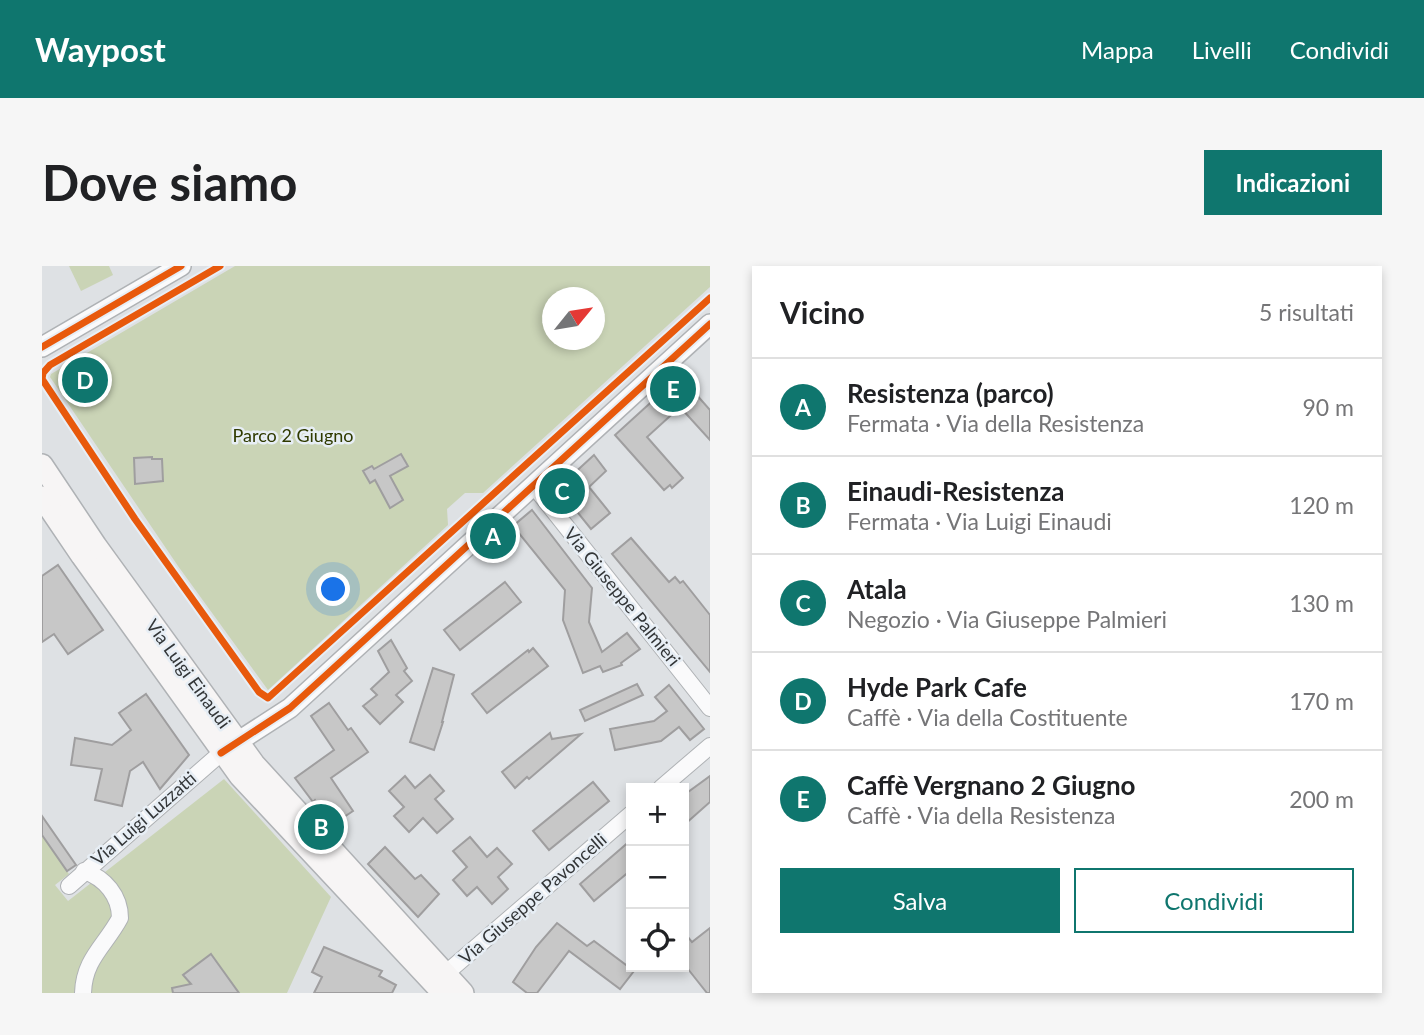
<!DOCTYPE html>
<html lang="it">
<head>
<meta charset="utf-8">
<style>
	:root { --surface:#fff; --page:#f6f6f6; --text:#202124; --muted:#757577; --line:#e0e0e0; --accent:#0f766e }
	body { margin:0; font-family:Lato,sans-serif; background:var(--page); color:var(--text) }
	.controls { position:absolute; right:21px; bottom:21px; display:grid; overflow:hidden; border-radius:0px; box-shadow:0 4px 10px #0003 }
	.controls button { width:63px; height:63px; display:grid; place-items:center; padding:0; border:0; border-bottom:2px solid var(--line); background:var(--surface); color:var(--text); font:35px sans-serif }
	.compass { position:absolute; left:500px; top:21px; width:63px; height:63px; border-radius:50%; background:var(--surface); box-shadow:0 4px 10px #0003; rotate:60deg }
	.you { position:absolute; left:292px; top:324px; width:24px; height:24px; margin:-18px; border:5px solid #fff; border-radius:50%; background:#1a73e8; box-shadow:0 0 0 10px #1a73e833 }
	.badge { display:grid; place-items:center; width:46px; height:46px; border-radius:50%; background:var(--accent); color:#fff; font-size:23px; font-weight:700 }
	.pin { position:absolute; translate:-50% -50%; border:4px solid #fff; box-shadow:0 2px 7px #0006 }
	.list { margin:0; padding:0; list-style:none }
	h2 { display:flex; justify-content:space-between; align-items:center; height:91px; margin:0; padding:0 28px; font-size:30px }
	h2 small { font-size:23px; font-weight:400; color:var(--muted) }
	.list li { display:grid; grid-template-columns:46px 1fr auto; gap:21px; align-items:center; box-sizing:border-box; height:98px; padding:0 28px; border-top:2px solid var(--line) }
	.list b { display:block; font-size:26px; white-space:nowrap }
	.list p { margin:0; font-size:23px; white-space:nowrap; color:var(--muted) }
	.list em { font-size:23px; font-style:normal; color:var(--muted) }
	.actions { display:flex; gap:14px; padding:21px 28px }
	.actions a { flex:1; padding:16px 0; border:2px solid var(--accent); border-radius:0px; text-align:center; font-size:24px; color:var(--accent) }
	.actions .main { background:var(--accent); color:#fff }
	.icon { flex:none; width:38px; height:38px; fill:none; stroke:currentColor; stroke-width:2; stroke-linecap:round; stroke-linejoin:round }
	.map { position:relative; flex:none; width:668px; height:727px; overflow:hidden; border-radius:0px }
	header { display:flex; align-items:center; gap:42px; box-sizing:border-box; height:98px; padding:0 35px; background:var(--accent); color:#fff }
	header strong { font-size:33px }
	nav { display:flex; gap:38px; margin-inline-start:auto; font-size:24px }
	.intro { display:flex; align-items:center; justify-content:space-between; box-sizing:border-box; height:168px; padding:0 42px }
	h1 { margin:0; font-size:49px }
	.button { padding:18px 32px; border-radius:0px; background:var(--accent); color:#fff; font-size:24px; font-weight:700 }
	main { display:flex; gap:42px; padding:0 42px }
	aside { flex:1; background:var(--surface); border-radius:0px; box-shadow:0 4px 10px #0003 }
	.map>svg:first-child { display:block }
	.green { fill:#cad4b6; fill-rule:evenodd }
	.building { fill:#c7c7c7; stroke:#9f9e9f; stroke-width:2 }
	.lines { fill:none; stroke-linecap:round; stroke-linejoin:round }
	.minor-casing { stroke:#afb2b5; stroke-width:18 }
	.tertiary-casing { stroke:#afb2b5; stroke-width:22 }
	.secondary-casing { stroke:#afb2b5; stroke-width:24 }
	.minor { stroke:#fafafb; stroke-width:16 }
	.tertiary { stroke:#fafafb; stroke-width:19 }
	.secondary { stroke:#f7f5f5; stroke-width:21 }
	.cycleway-casing { stroke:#e7eef5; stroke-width:11 }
	.cycleway { stroke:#e8590c; stroke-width:7 }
	.labels { text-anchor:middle; stroke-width:5; stroke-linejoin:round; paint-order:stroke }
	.park-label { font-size:18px; fill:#2f3a00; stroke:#e7eef5 }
	.street-label { font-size:18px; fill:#333638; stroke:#e7eef5 }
</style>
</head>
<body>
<header>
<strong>Waypost</strong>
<nav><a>Mappa</a><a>Livelli</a><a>Condividi</a></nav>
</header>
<div class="intro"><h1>Dove siamo</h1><a class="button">Indicazioni</a></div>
<main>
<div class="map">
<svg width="668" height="727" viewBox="0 0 668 727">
	<rect width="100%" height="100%" fill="#dee1e4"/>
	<g class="green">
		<polygon points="27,0 67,0 71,9 39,25"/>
		<path d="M193,0H668V21L441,227H423L405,243L406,259L226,424L136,300L8,111L9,108ZM510,32H552V74H510Z"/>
		<polygon points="182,513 289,631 245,727 0,727 0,569 27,608 13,619 26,635"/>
	</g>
	<g class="building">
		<polygon points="49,98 54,126 34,129 32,108 37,107 37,99"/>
		<polygon points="638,110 668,144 668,174 638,141 605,171 641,212 630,222 628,219 622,224 573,169"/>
		<polygon points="359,188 366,200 348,210 361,234 348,242 333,214 328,217 321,205 330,200 332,203"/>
		<polygon points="552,189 564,205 547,221 568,247 549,263 516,222"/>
		<polygon points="110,191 110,193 120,193 121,215 93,218 92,192"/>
		<polygon points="490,244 550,322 547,356 560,386 585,367 598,383 579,397 580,399 561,406 558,400 541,407 521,354 523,324 471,260"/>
		<polygon points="589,272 627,316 633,311 638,317 641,315 668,349 668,406 570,288"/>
		<polygon points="16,299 61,364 26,388 12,368 0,376 0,310"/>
		<polygon points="463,316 479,336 418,384 402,364"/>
		<polygon points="349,374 365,402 362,405 370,415 354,429 361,436 338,458 321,440 335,429 329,423 347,406 336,385"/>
		<polygon points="491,382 506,400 445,447 430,428 486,384 487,386"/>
		<polygon points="391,402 412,409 400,456 401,456 392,484 368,476"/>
		<polygon points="595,418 601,429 543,455 538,444"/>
		<polygon points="627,419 662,463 648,474 637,461 619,475 573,484 568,463 612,455 625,445 613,431"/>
		<polygon points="104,428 147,489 118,523 101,496 88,505 80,540 53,534 60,503 29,499 33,472 70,479 89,464 77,447"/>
		<polygon points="287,437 306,464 309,462 326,486 289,512 311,545 293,557 283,543 281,545 273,534 271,536 253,512 292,484 269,450"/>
		<polygon points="508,467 510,473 539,468 487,513 485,511 473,522 460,506"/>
		<polygon points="388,509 402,525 393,533 411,553 395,567 381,552 367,566 352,550 362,541 347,525 363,510 373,522"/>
		<polygon points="668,510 668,536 642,559 642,529"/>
		<polygon points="551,516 567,535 507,584 491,565"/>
		<polygon points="0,550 34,599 25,605 0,569"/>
		<polygon points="428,571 445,591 455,582 470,598 456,611 466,623 450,638 435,621 425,630 411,614 425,601 411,585"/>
		<polygon points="589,574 589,604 552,635 538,618"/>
		<polygon points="343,581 373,613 379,609 397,628 376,651 326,598"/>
		<polygon points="515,657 545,680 552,675 592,705 578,723 527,685 495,727 485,727 471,716 494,681"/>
		<polygon points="668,662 668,727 665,727 642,698 642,666 650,676"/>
		<polygon points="282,681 340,705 337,710 354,719 350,727 272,727 280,711 270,706"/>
		<polygon points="169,688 197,727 131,727 130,722 149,718 141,709"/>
	</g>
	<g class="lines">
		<defs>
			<g id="minor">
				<polyline points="492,220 668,442"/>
				<polyline points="619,522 668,480"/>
				<polyline points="27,620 179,487"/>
				<polyline points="395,715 589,548"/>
				<path d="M41,727C42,693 63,680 78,652C78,630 63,612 42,605"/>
			</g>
			<g id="tertiary">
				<polyline points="0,81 139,0"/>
				<polyline points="183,484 248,442 668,58"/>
			</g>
			<g id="secondary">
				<polyline points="0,199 54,280 212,498 421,727"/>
				<polyline points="0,231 40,290 198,510 401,727"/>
			</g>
		</defs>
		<use href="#minor" class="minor-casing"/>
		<use href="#tertiary" class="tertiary-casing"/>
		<use href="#secondary" class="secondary-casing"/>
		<use href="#minor" class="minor"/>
		<use href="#tertiary" class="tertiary"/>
		<use href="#secondary" class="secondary"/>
		<defs>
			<g id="cycleway">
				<polyline points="178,0 8,99 1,107 0,113 93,253 217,426 226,432 668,32"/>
				<polyline points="0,81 139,0"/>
				<polyline points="179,487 248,442 668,58"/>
			</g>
		</defs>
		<use href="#cycleway" class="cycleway-casing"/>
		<use href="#cycleway" class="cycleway"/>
	</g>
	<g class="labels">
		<g class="park-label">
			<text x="251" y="176">Parco 2 Giugno</text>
		</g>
		<g class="street-label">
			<text transform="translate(580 331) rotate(51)" y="6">Via Giuseppe Palmieri</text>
			<text transform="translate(146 408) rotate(54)" y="6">Via Luigi Einaudi</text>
			<text transform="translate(102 553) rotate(-41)" y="6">Via Luigi Luzzatti</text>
			<text transform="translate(491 633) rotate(-41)" y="6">Via Giuseppe Pavoncelli</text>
		</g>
	</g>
</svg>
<div class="controls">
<button>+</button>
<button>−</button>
<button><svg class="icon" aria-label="locate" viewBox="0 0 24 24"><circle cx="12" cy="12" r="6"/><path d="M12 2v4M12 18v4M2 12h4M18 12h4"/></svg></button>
</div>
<svg class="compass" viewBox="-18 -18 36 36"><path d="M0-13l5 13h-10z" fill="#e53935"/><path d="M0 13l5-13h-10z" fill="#757577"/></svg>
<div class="you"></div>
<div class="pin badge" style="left:451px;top:270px">A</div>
<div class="pin badge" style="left:279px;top:561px">B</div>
<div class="pin badge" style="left:520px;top:225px">C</div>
<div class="pin badge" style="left:43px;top:114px">D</div>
<div class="pin badge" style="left:631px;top:123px">E</div>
</div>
<aside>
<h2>Vicino<small>5 risultati</small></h2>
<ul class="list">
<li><span class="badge">A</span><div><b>Resistenza (parco)</b><p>Fermata · Via della Resistenza</p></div><em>90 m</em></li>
<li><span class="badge">B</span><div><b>Einaudi-Resistenza</b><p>Fermata · Via Luigi Einaudi</p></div><em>120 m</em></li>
<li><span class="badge">C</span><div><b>Atala</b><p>Negozio · Via Giuseppe Palmieri</p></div><em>130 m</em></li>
<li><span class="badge">D</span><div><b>Hyde Park Cafe</b><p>Caffè · Via della Costituente</p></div><em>170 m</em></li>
<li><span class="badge">E</span><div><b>Caffè Vergnano 2 Giugno</b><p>Caffè · Via della Resistenza</p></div><em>200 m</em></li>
</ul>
<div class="actions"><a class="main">Salva</a><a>Condividi</a></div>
</aside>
</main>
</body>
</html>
